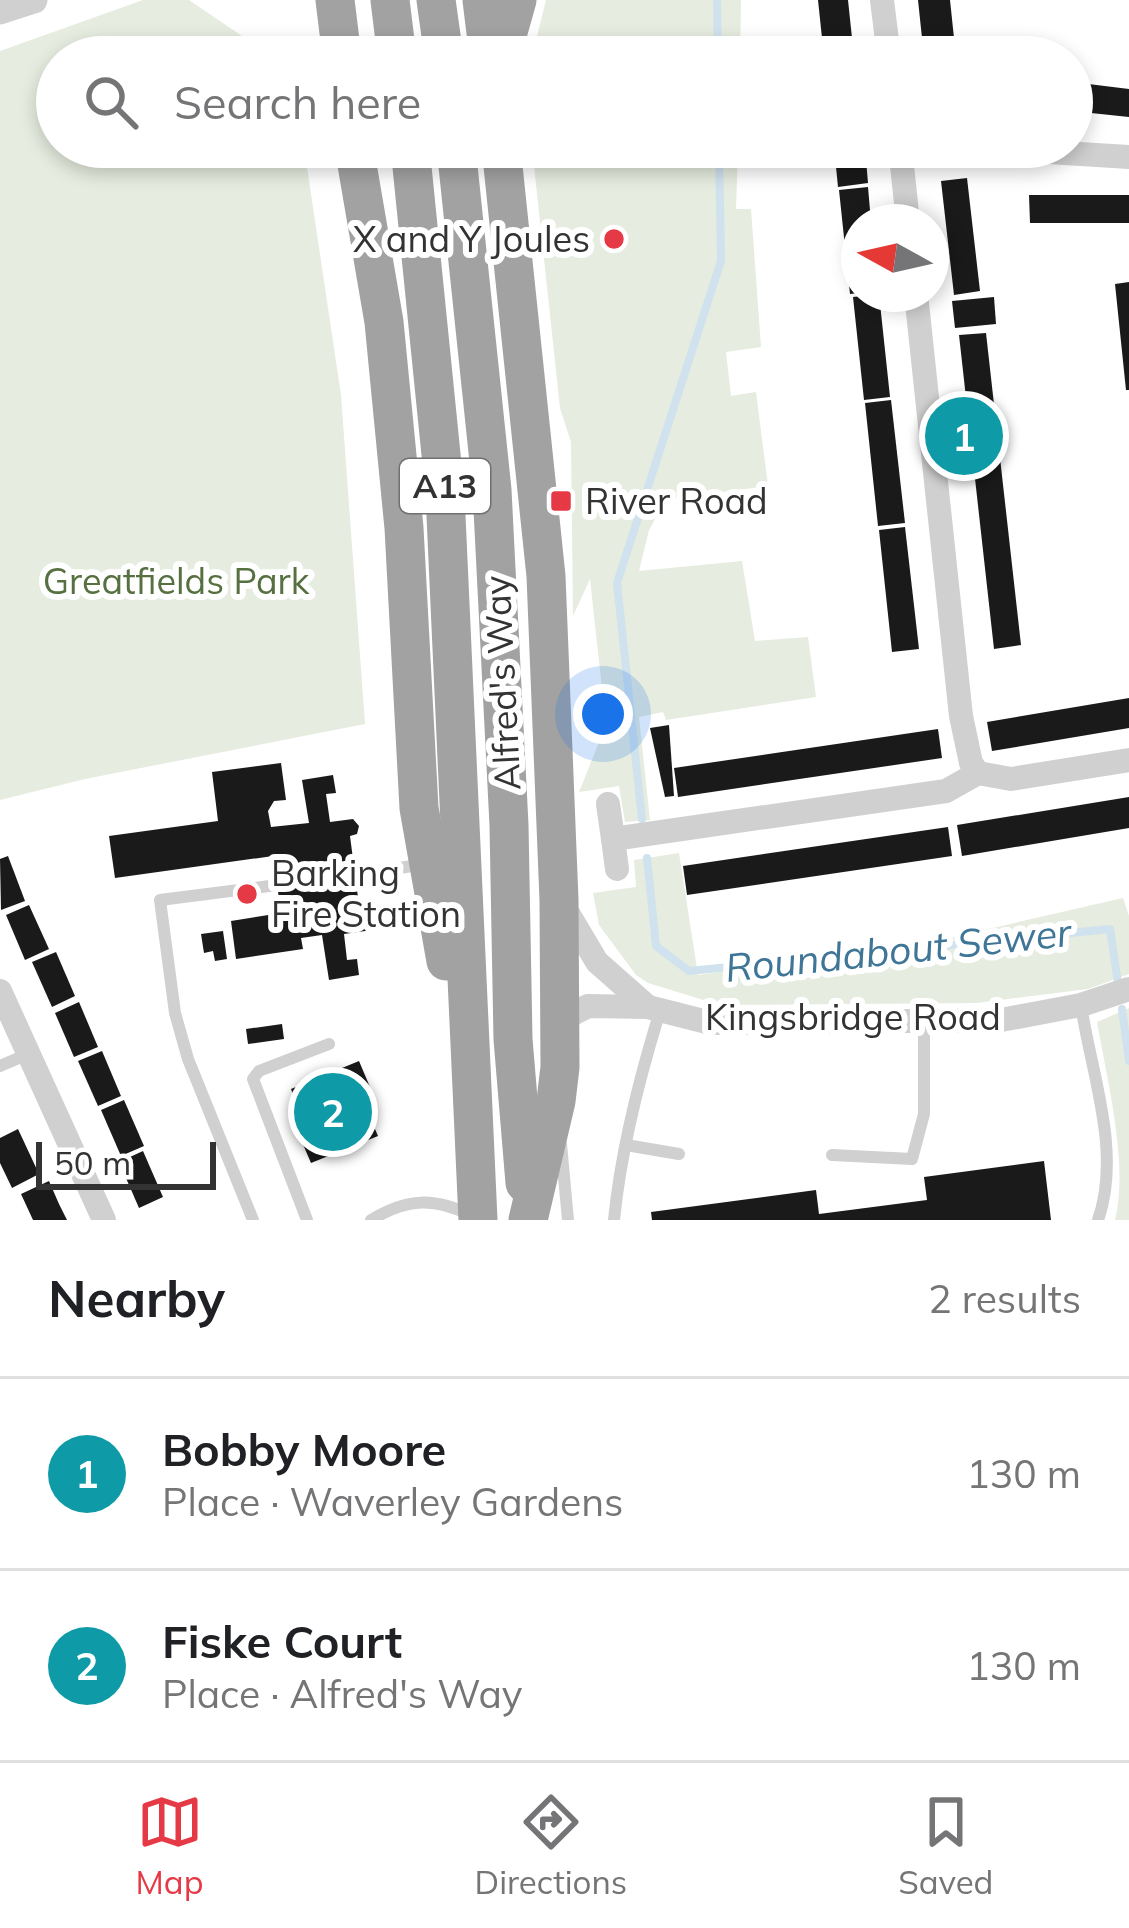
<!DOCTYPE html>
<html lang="en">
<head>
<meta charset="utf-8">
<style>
	:root { --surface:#fff; --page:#f2f2f2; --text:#202124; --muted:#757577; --line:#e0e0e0; --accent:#e63946 }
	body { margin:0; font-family:Mulish,sans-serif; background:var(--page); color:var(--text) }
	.compass { position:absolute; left:841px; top:204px; width:108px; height:108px; border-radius:50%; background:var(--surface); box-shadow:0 6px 18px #0003; rotate:278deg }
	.scale { position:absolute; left:36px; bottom:30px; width:180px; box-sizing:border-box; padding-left:12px; border:6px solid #333; border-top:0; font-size:33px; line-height:42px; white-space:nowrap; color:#333; -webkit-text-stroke:9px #fff; paint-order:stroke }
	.you { position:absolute; left:603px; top:714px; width:42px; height:42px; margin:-30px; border:9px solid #fff; border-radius:50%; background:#1a73e8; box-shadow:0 0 0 18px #1a73e833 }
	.badge { display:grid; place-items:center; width:78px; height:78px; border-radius:50%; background:var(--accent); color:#fff; font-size:39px; font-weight:700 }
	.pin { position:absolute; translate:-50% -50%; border:6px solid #fff; box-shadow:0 3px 12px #0006 }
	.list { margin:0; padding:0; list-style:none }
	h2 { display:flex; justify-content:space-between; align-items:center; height:156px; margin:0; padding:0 48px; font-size:51px }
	h2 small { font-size:39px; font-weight:400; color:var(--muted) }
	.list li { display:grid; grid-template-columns:78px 1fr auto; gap:36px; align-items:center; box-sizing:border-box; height:192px; padding:0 48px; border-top:3px solid var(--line) }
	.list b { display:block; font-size:45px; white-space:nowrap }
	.list p { margin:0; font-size:39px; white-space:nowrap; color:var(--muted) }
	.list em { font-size:39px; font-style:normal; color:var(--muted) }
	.icon { flex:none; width:66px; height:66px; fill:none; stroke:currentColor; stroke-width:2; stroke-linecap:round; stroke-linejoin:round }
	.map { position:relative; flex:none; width:1129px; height:1220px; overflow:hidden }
	.search { position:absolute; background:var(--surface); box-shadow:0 6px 18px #0003; left:36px; right:36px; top:36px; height:132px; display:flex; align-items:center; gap:30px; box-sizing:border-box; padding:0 42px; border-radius:66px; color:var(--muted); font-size:45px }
	.sheet { height:540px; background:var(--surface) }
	nav { display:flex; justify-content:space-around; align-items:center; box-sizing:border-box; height:168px; border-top:3px solid var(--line); background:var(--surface); font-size:33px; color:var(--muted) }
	nav a { display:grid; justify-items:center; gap:6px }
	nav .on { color:var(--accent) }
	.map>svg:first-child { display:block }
	.green { fill:#e6ecdf }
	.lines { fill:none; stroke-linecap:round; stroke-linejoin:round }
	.stream { stroke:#cfe2ee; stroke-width:8 }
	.building { fill:#1a1a1a }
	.service { stroke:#d0d0d0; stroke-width:12 }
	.minor { stroke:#d0d0d0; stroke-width:24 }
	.tertiary { stroke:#d0d0d0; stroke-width:27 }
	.trunk { stroke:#a2a2a2; stroke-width:39 }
	.poi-dot { fill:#e63946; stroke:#fff; stroke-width:4.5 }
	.labels { text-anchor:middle; stroke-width:12; stroke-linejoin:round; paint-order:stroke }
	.shield { fill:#fff; stroke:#707070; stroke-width:3 }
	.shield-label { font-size:33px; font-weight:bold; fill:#333 }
	.poi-label { font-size:36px; fill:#333; stroke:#fff; text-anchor:start }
	.park-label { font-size:36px; fill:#56703f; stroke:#fff }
	.street-label { font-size:36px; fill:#333; stroke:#fff }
	.water-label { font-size:39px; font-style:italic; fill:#3f7597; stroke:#fff }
</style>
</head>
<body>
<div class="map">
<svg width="1129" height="1220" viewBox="0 0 1129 1220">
	<rect width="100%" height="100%" fill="#fff"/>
	<g class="green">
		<polygon points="143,0 189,0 273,57 57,57 57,147 304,147 341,395 365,724 85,779 0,800 0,51"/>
		<polygon points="546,0 741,0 740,57 532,57"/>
		<polygon points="532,147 738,147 736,209 751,209 761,347 726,352 731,396 756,392 768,486 666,500 649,530 639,571 742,561 755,641 808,637 816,697 666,720 663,712 639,717 650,820 625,822 619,786 579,792 606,725 590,579 573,616 571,442 560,408"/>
		<polygon points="679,853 698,975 936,941 1123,898 1129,916 1129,974 1088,989 977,1003 720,1005 648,983 636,975 599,925 593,893 636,887 634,860"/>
		<path d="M1129,1008V1220H1115C1129,1164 1107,1080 1097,1022Z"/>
	</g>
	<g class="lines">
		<g class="stream">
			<polyline points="717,0 718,57"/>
			<polyline points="642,819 617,583 721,261 719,147"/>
			<polyline points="647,858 656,946 689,971 1110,929 1118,983"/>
			<polyline points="1122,1009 1129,1061"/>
		</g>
	</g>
	<g class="building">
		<polygon points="818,0 848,0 854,57 824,57"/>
		<polygon points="918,0 950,0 956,57 924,57"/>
		<polygon points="1072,82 1129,89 1129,117 1072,111"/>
		<polygon points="834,147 865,147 868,183 838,187"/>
		<polygon points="967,178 980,291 954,295 941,181"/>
		<polygon points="868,187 871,222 859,222 859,293 850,294 839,190"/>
		<polygon points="1029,195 1129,195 1129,223 1030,223"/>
		<polygon points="1129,282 1129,390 1126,390 1115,284"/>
		<polygon points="879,294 890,397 864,400 853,297"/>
		<polygon points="994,297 996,324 955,328 952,301"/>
		<polygon points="986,333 1021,645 994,649 959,335"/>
		<polygon points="891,400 905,523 878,526 865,403"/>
		<polygon points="905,527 919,649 892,652 879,530"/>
		<polygon points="1129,698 1129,728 992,751 987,722"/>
		<polygon points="669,725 674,796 665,797 650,728"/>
		<polygon points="938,729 942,758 678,797 674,768"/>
		<polygon points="281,763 286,800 274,801 268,811 271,827 309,823 302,780 333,775 336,793 326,794 330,822 353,819 359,826 357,834 350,836 360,913 370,917 372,926 365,931 344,934 347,960 357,959 359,975 329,980 322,935 301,938 303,949 236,959 231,921 281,913 273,856 115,878 109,836 218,821 212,772"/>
		<polygon points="1129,797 1129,828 962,856 957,825"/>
		<polygon points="948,827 952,856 687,895 683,866"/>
		<polygon points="8,856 25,901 1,910 0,859"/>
		<polygon points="29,905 49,949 25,960 6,915"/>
		<polygon points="223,931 227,959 215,961 213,951 204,953 201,934"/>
		<polygon points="56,952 75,996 52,1007 32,962"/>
		<polygon points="79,1002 98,1047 74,1057 55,1013"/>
		<polygon points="282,1024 284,1039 248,1044 246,1029"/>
		<polygon points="102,1051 121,1096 98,1106 78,1061"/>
		<polygon points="359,1061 370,1087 330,1103 333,1110 340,1108 344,1117 366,1108 378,1136 311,1163 299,1135 318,1127 314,1119 324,1114 322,1106 301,1115 291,1089"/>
		<polygon points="124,1100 144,1146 121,1156 101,1110"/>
		<polygon points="18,1129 39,1174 12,1188 0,1163 0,1138"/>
		<polygon points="143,1151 163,1197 139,1208 119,1162"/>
		<polygon points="1044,1161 1051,1220 652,1220 651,1212 816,1190 819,1214 927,1200 924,1177"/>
		<polygon points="49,1181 59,1204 67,1220 33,1220 21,1194"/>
	</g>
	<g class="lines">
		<g class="service">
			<polyline points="355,875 425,864"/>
			<path d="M1081,1005C1091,1073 1122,1152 1098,1220"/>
			<polyline points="0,1066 28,1054"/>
			<polyline points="561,1144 568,1220"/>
			<polyline points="626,1145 679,1154"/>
			<polyline points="832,1155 912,1159 924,1114 924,1023"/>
			<polyline points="253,1220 188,1059 175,1013 160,900 277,885"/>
			<polyline points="307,1220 253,1079 259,1071 329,1044"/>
			<path d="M371,1220C407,1198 435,1197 472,1216"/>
			<path d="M614,1220C621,1149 639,1079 660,1011"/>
		</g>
		<g class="minor">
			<polyline points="882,0 889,57"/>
			<polyline points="900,147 908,222"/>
			<polyline points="901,157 998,149 1129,157"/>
			<polyline points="916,294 961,716 971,763 978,773"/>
			<polyline points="608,804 613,839"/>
			<polyline points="617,869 613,839 946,791 978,773 1011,779 1129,760"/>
			<polyline points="562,903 597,962 648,1007"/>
			<polyline points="0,991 104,1220"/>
			<polyline points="561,1020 588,1006 648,1007 711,1023 1001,1020 1081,1005 1129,989"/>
		</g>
		<polyline class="tertiary" points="0,11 34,0"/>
		<g class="trunk">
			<polyline points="335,0 342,57"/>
			<polyline points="390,0 397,57"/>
			<polyline points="436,0 444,57"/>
			<polyline points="482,0 489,57"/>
			<polyline points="501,57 517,0"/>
			<polyline points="354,147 384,322 404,528 419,808 446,961"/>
			<polyline points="410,147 445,494 478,1220"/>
			<polyline points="456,147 492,490 509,825 513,1039 525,1183"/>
			<polyline points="501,147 546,576 559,900 560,1067 556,1101 528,1220"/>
		</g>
	</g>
	<g class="poi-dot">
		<circle cx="614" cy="239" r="12"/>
		<rect x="549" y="489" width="24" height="24" rx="6"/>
		<circle cx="247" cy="894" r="12"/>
	</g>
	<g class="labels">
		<rect class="shield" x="400" y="459" width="90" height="54" rx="9"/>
		<g class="shield-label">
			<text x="445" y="498">A13</text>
		</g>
		<g class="poi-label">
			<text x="590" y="252" text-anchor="end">X and Y Joules</text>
			<text x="585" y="514">River Road</text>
			<text x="271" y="886">Barking<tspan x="271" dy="41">Fire Station</tspan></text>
		</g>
		<g class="park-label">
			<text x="176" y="594">Greatfields Park</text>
		</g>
		<g class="street-label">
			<text transform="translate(502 683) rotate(-93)" y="13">Alfred's Way</text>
			<text x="853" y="1030">Kingsbridge Road</text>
		</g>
		<g class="water-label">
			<text transform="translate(898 950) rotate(-6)" y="14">Roundabout Sewer</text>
		</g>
	</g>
</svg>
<svg class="compass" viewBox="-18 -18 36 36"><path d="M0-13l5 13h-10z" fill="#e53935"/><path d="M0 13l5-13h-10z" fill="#757577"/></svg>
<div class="scale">50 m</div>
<div class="you"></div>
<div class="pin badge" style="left:964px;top:436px;background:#0f9aa8">1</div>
<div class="pin badge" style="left:333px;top:1112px;background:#0f9aa8">2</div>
<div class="search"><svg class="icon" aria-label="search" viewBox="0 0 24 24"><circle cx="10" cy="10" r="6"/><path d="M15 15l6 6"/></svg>Search here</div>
</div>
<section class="sheet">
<h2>Nearby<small>2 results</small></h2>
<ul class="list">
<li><span class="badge" style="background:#0f9aa8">1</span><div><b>Bobby Moore</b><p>Place · Waverley Gardens</p></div><em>130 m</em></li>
<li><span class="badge" style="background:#0f9aa8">2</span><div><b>Fiske Court</b><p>Place · Alfred's Way</p></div><em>130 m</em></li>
</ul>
</section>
<nav>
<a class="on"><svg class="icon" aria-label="map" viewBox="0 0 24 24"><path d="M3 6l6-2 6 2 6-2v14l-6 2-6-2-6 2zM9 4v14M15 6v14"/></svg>Map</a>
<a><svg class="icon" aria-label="directions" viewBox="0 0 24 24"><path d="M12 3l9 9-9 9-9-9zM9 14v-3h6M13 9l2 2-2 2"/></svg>Directions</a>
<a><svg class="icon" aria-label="saved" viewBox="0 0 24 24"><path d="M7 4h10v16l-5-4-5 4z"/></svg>Saved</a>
</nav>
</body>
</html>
